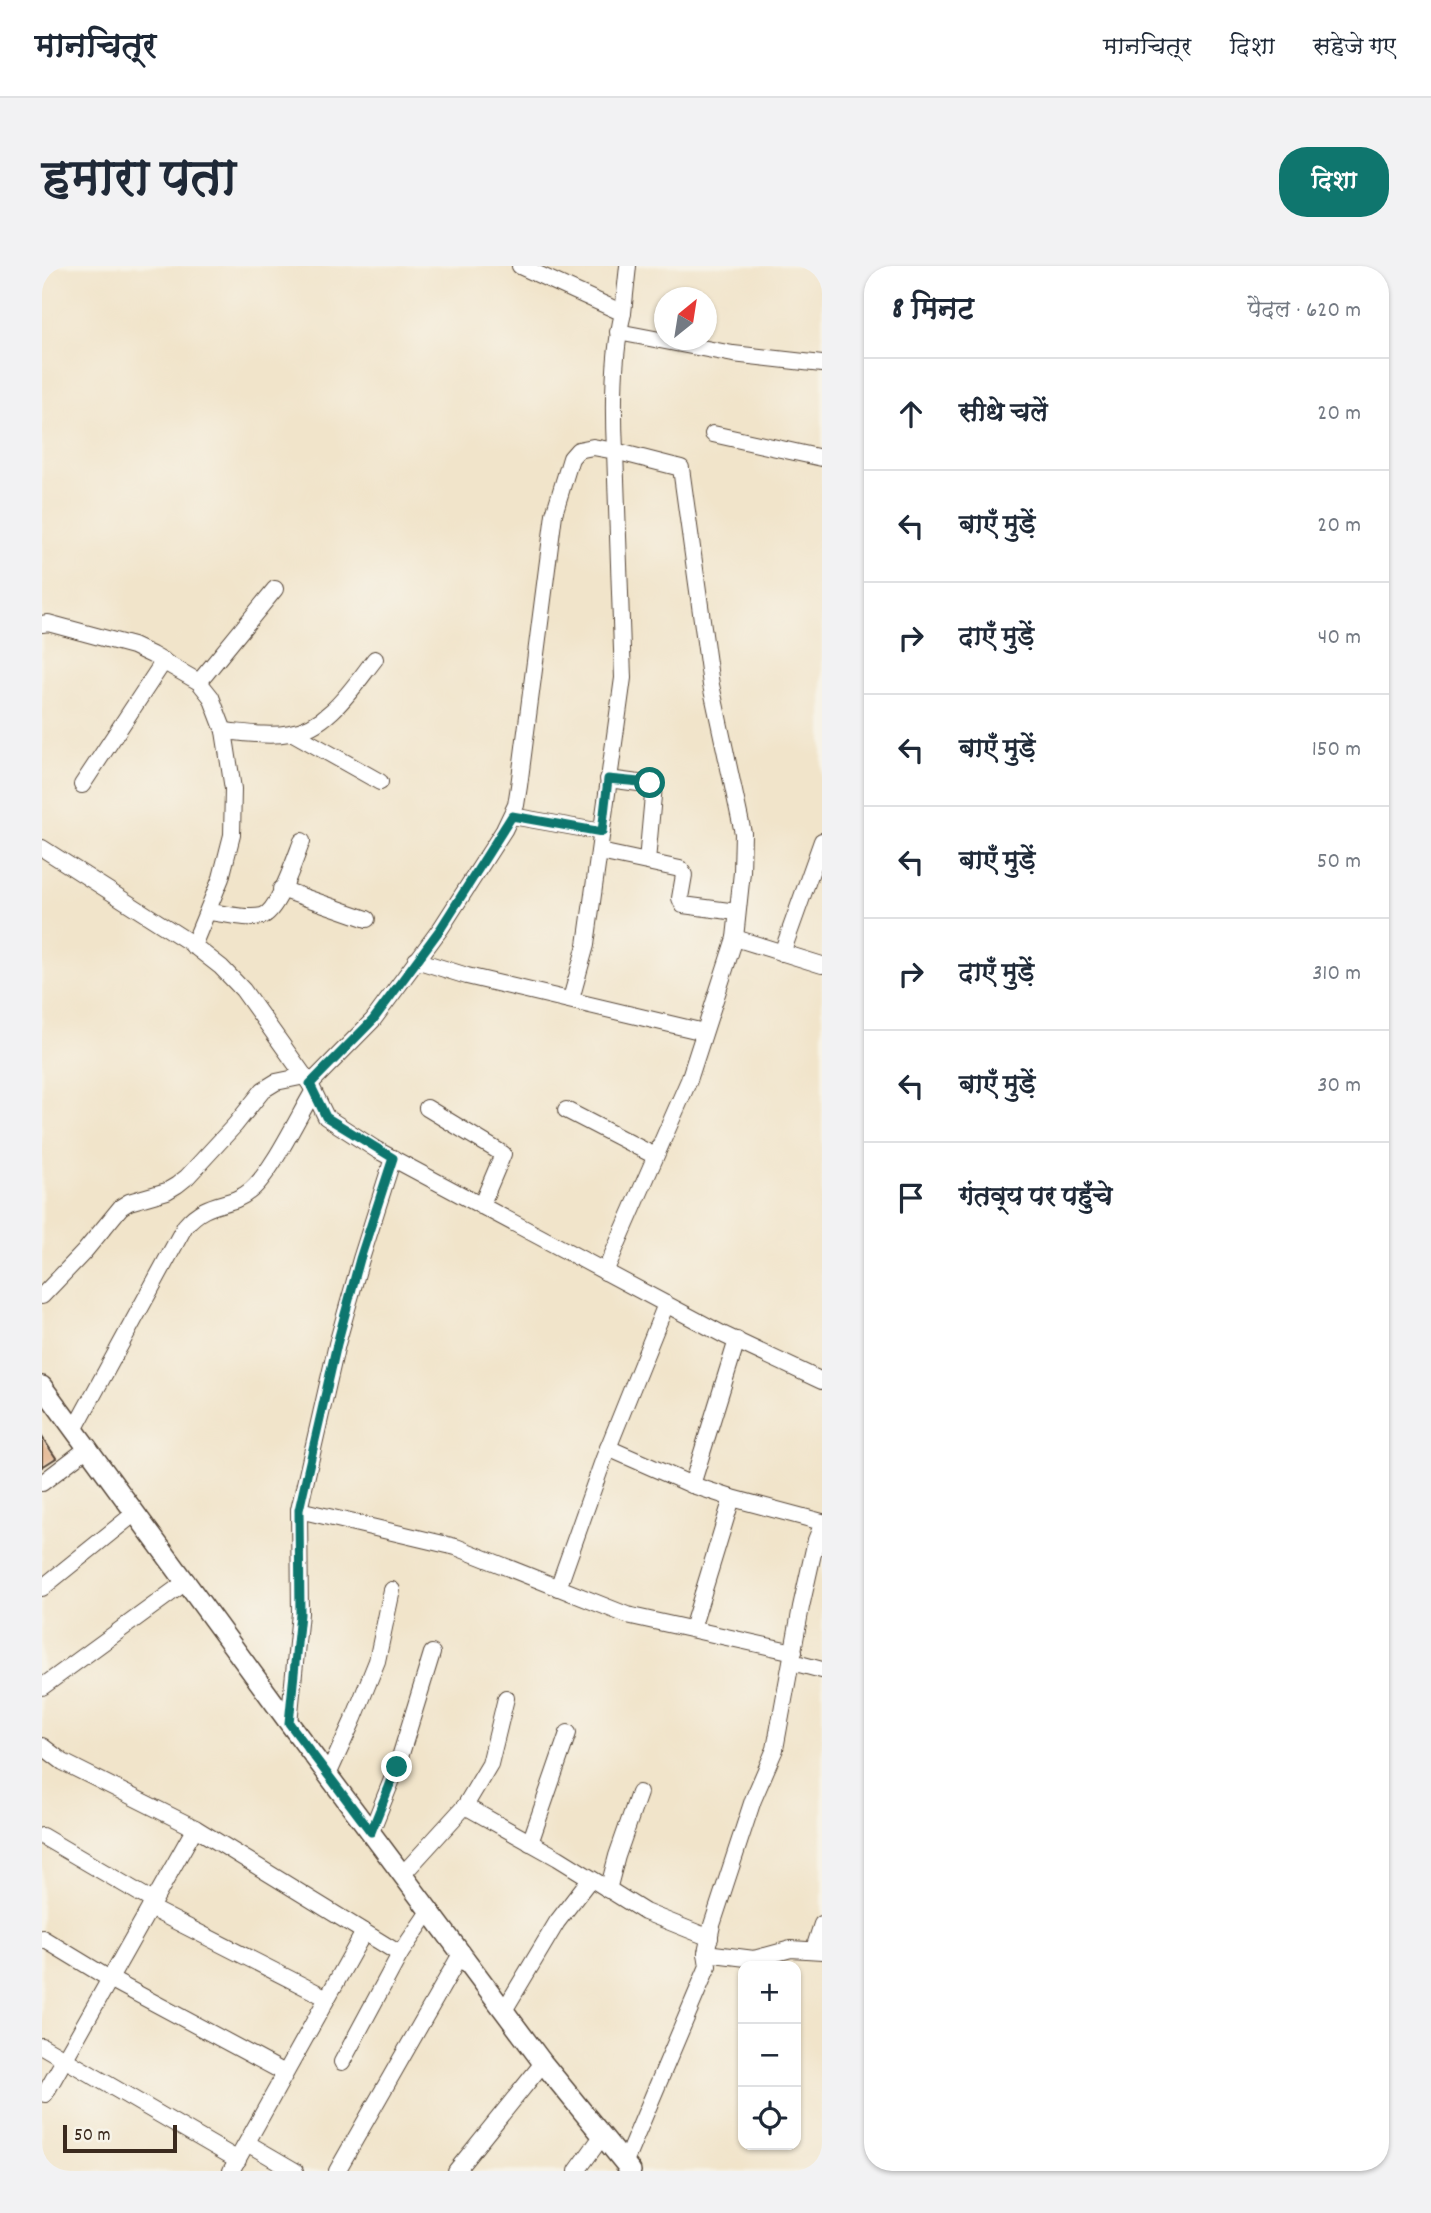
<!DOCTYPE html>
<html lang="hi">
<head>
<meta charset="utf-8">
<style>
	:root { --surface:#fff; --page:#f2f2f3; --text:#1f2937; --muted:#747a83; --line:#e0e1e3; --accent:#0f766e }
	body { margin:0; font-family:Dekko,"Playpen Sans Deva",sans-serif; background:var(--page); color:var(--text) }
	.controls { position:absolute; right:21px; bottom:21px; display:grid; overflow:hidden; border-radius:14px; box-shadow:0 2px 5px #0004 }
	.controls button { width:63px; height:63px; display:grid; place-items:center; padding:0; border:0; border-bottom:2px solid var(--line); background:var(--surface); color:var(--text); font:35px sans-serif }
	.compass { position:absolute; left:612px; top:21px; width:63px; height:63px; border-radius:50%; background:var(--surface); box-shadow:0 2px 5px #0004; rotate:30deg }
	.scale { position:absolute; left:21px; bottom:18px; width:114px; box-sizing:border-box; padding-left:7px; border:4px solid #3b2a1e; border-top:0; font-size:19px; line-height:24px; white-space:nowrap; color:#3b2a1e; -webkit-text-stroke:5px #f7f3e8; paint-order:stroke }
	.stop { position:absolute; width:21px; height:21px; margin:-16px; border:5px solid #0f766e; border-radius:50%; background:#fff }
	.stop.end { background:#0f766e; border-color:#fff; box-shadow:0 2px 7px #0008 }
	.list { margin:0; padding:0; list-style:none }
	h2 { display:flex; justify-content:space-between; align-items:center; height:91px; margin:0; padding:0 28px; font-size:30px }
	h2 small { font-size:23px; font-weight:400; color:var(--muted) }
	.list li { display:grid; grid-template-columns:46px 1fr auto; gap:21px; align-items:center; box-sizing:border-box; height:112px; padding:0 28px; border-top:2px solid var(--line) }
	.list b { display:block; font-size:26px; white-space:nowrap }
	.list em { font-size:23px; font-style:normal; color:var(--muted) }
	.icon { flex:none; width:38px; height:38px; fill:none; stroke:currentColor; stroke-width:2; stroke-linecap:round; stroke-linejoin:round }
	.map { position:relative; flex:none; width:780px; height:1905px; overflow:hidden; border-radius:28px }
	header { display:flex; align-items:center; gap:42px; box-sizing:border-box; height:98px; padding:0 35px; background:var(--surface); border-bottom:2px solid var(--line) }
	header strong { font-size:33px }
	nav { display:flex; gap:38px; margin-inline-start:auto; font-size:24px }
	.intro { display:flex; align-items:center; justify-content:space-between; box-sizing:border-box; height:168px; padding:0 42px }
	h1 { margin:0; font-size:49px }
	.button { padding:18px 32px; border-radius:28px; background:var(--accent); color:#fff; font-size:24px; font-weight:700 }
	main { display:flex; gap:42px; padding:0 42px }
	aside { flex:1; background:var(--surface); border-radius:28px; box-shadow:0 2px 5px #0004 }
	.map>svg:first-child { display:block }
	.building { fill:#dea478 }
	.lines { fill:none; stroke-linecap:round; stroke-linejoin:round }
	.minor-casing { stroke:#564638; stroke-width:18 }
	.tertiary-casing { stroke:#564638; stroke-width:22 }
	.minor { stroke:#fff; stroke-width:16 }
	.tertiary { stroke:#fff; stroke-width:19 }
	.route { stroke:#0f766e; stroke-width:9 }
</style>
</head>
<body>
<header>
<strong>मानचित्र</strong>
<nav><a>मानचित्र</a><a>दिशा</a><a>सहेजे गए</a></nav>
</header>
<div class="intro"><h1>हमारा पता</h1><a class="button">दिशा</a></div>
<main>
<div class="map">
<svg width="780" height="1905" viewBox="0 0 780 1905">
	<rect width="100%" height="100%" fill="#f7f3e8"/>
	<filter id="ink" filterUnits="userSpaceOnUse"><feTurbulence type="fractalNoise" baseFrequency=".0143" numOctaves="2"/><feDisplacementMap in="SourceGraphic" scale="14" xChannelSelector="R" yChannelSelector="G"/><feConvolveMatrix kernelMatrix="1 2 1 2 8 2 1 2 1" color-interpolation-filters="sRGB"/></filter>
	<filter id="wash" filterUnits="userSpaceOnUse"><feTurbulence type="fractalNoise" baseFrequency=".00686" numOctaves="4" result="noise"/><feDisplacementMap in="SourceGraphic" scale="28" xChannelSelector="R" yChannelSelector="G"/><feGaussianBlur stdDeviation="1.57" result="paint"/><feColorMatrix in="noise" values="0 0 0 0 0 0 0 0 0 0 0 0 0 0 0 0 0 1.4 0 .05"/><feComposite in="paint" operator="in"/></filter>
	<g filter="url(#wash)">
		<rect width="100%" height="100%" fill="#f1e4ca"/>
		<g id="blocks">
			<polygon class="building" points="0,1171 14,1192 0,1201"/>
		</g>
	</g>
	<g filter="url(#ink)">
		<use href="#blocks" fill-opacity="0" stroke="#564638" stroke-width="2"/>
		<g class="lines">
			<defs>
				<g id="minor">
					<path d="M478,0L581,47C571,87 571,143 573,185L639,202L669,419L701,567L700,606L693,672L647,814L563,1006"/>
					<polyline points="581,47 586,0"/>
					<polyline points="576,66 691,88 780,98"/>
					<polyline points="671,168 780,192"/>
					<polyline points="0,358 6,357 91,380 110,389 157,416 169,431 182,465 191,523 190,569 179,612 151,680"/>
					<polyline points="157,416 233,323"/>
					<path d="M182,465C204,467 227,471 248,467C286,462 311,421 333,393"/>
					<polyline points="251,467 338,516"/>
					<polyline points="566,513 612,519 605,595"/>
					<polyline points="40,519 122,395"/>
					<polyline points="470,550 560,566"/>
					<polyline points="0,582 147,676 179,701 201,724 268,818 284,851 335,884 393,915 682,1069 780,1115"/>
					<polyline points="558,586 638,603 642,609 638,632 641,639 695,646"/>
					<polyline points="239,623 325,653"/>
					<path d="M166,646C182,647 204,654 220,650C236,646 254,590 260,575"/>
					<polyline points="693,672 780,699"/>
					<polyline points="740,687 780,575"/>
					<polyline points="374,694 425,710 662,766"/>
					<polyline points="268,818 331,754 399,662 462,564 474,539 477,520 512,248 529,192 536,184 551,181 573,185 581,412 544,679 529,733"/>
					<polyline points="385,842 461,888 439,940"/>
					<polyline points="524,844 613,890"/>
					<polyline points="0,1030 42,986 79,941 87,936 125,925 135,919 145,911 193,859 221,824 234,816 263,810"/>
					<path d="M32,1164L143,960C167,932 187,943 209,924C230,906 256,851 271,826"/>
					<polyline points="566,1182 650,1219 690,1232"/>
					<polyline points="0,1217 47,1181"/>
					<polyline points="650,1219 695,1074"/>
					<polyline points="257,1244 414,1281 585,1349 752,1386"/>
					<polyline points="0,1322 93,1247"/>
					<polyline points="516,1322 562,1192 624,1038"/>
					<polyline points="650,1363 690,1232 780,1256"/>
					<polyline points="750,1396 780,1404"/>
					<polyline points="0,1421 145,1315"/>
					<polyline points="247,1457 258,1347 257,1244 295,1078 319,993 351,892"/>
					<polyline points="0,1480 21,1496 153,1562 358,1688"/>
					<polyline points="286,1509 312,1452 335,1395 350,1324"/>
					<polyline points="423,1540 516,1592 603,1646 668,1672"/>
					<polyline points="329,1566 355,1501 390,1387"/>
					<polyline points="0,1570 111,1635"/>
					<polyline points="488,1577 526,1467"/>
					<polyline points="361,1608 423,1540 448,1498 464,1432"/>
					<polyline points="566,1624 575,1590 597,1527"/>
					<polyline points="108,1642 285,1732"/>
					<polyline points="0,1672 66,1712 243,1807"/>
					<polyline points="772,1683 780,1658"/>
					<polyline points="664,1687 712,1693 749,1683 780,1685"/>
					<polyline points="463,1743 515,1656 548,1613"/>
					<polyline points="0,1780 196,1894"/>
					<polyline points="300,1796 358,1688 388,1644"/>
					<polyline points="3,1828 153,1562"/>
					<polyline points="205,1877 253,1905"/>
					<polyline points="583,1896 666,1700 664,1687 670,1659 711,1534 733,1483 759,1341 774,1274 780,1259"/>
					<polyline points="189,1905 322,1666"/>
					<polyline points="295,1905 420,1686"/>
					<polyline points="414,1905 501,1797"/>
					<polyline points="535,1905 561,1869"/>
				</g>
				<polyline id="tertiary" points="0,1120 247,1457 501,1797 589,1905"/>
			</defs>
			<use href="#minor" class="minor-casing"/>
			<use href="#tertiary" class="tertiary-casing"/>
			<use href="#minor" class="minor"/>
			<use href="#tertiary" class="tertiary"/>
		</g>
	</g>
	<g class="lines" filter="url(#ink)">
		<polyline class="route" points="355,1501 329,1566 247,1457 258,1348 257,1244 295,1078 318,993 351,892 284,851 268,818 331,754 399,662 470,550 560,566 566,513 608,517"/>
	</g>
</svg>
<div class="controls">
<button>+</button>
<button>−</button>
<button><svg class="icon" aria-label="locate" viewBox="0 0 24 24"><circle cx="12" cy="12" r="6"/><path d="M12 2v4M12 18v4M2 12h4M18 12h4"/></svg></button>
</div>
<svg class="compass" viewBox="-18 -18 36 36"><path d="M0-13l5 13h-10z" fill="#e53935"/><path d="M0 13l5-13h-10z" fill="#747a83"/></svg>
<div class="scale">50 m</div>
<div class="stop" style="left:608px;top:517px"></div>
<div class="stop end" style="left:355px;top:1501px"></div>
</div>
<aside>
<h2>8 मिनट<small>पैदल · 620 m</small></h2>
<ul class="list">
<li><svg class="icon" aria-label="ahead" viewBox="0 0 24 24"><path d="M12 20V5M6 11l6-6 6 6"/></svg><div><b>सीधे चलें</b></div><em>20 m</em></li>
<li><svg class="icon" aria-label="left" viewBox="0 0 24 24"><path d="M17 20v-9H6M10 6l-5 5 5 5"/></svg><div><b>बाएँ मुड़ें</b></div><em>20 m</em></li>
<li><svg class="icon" aria-label="right" viewBox="0 0 24 24"><path d="M7 20v-9h11M14 6l5 5-5 5"/></svg><div><b>दाएँ मुड़ें</b></div><em>40 m</em></li>
<li><svg class="icon" aria-label="left" viewBox="0 0 24 24"><path d="M17 20v-9H6M10 6l-5 5 5 5"/></svg><div><b>बाएँ मुड़ें</b></div><em>150 m</em></li>
<li><svg class="icon" aria-label="left" viewBox="0 0 24 24"><path d="M17 20v-9H6M10 6l-5 5 5 5"/></svg><div><b>बाएँ मुड़ें</b></div><em>50 m</em></li>
<li><svg class="icon" aria-label="right" viewBox="0 0 24 24"><path d="M7 20v-9h11M14 6l5 5-5 5"/></svg><div><b>दाएँ मुड़ें</b></div><em>310 m</em></li>
<li><svg class="icon" aria-label="left" viewBox="0 0 24 24"><path d="M17 20v-9H6M10 6l-5 5 5 5"/></svg><div><b>बाएँ मुड़ें</b></div><em>30 m</em></li>
<li><svg class="icon" aria-label="arrive" viewBox="0 0 24 24"><path d="M6 21V4h12l-3 4 3 4H6"/></svg><div><b>गंतव्य पर पहुँचे</b></div></li>
</ul>
</aside>
</main>
</body>
</html>
